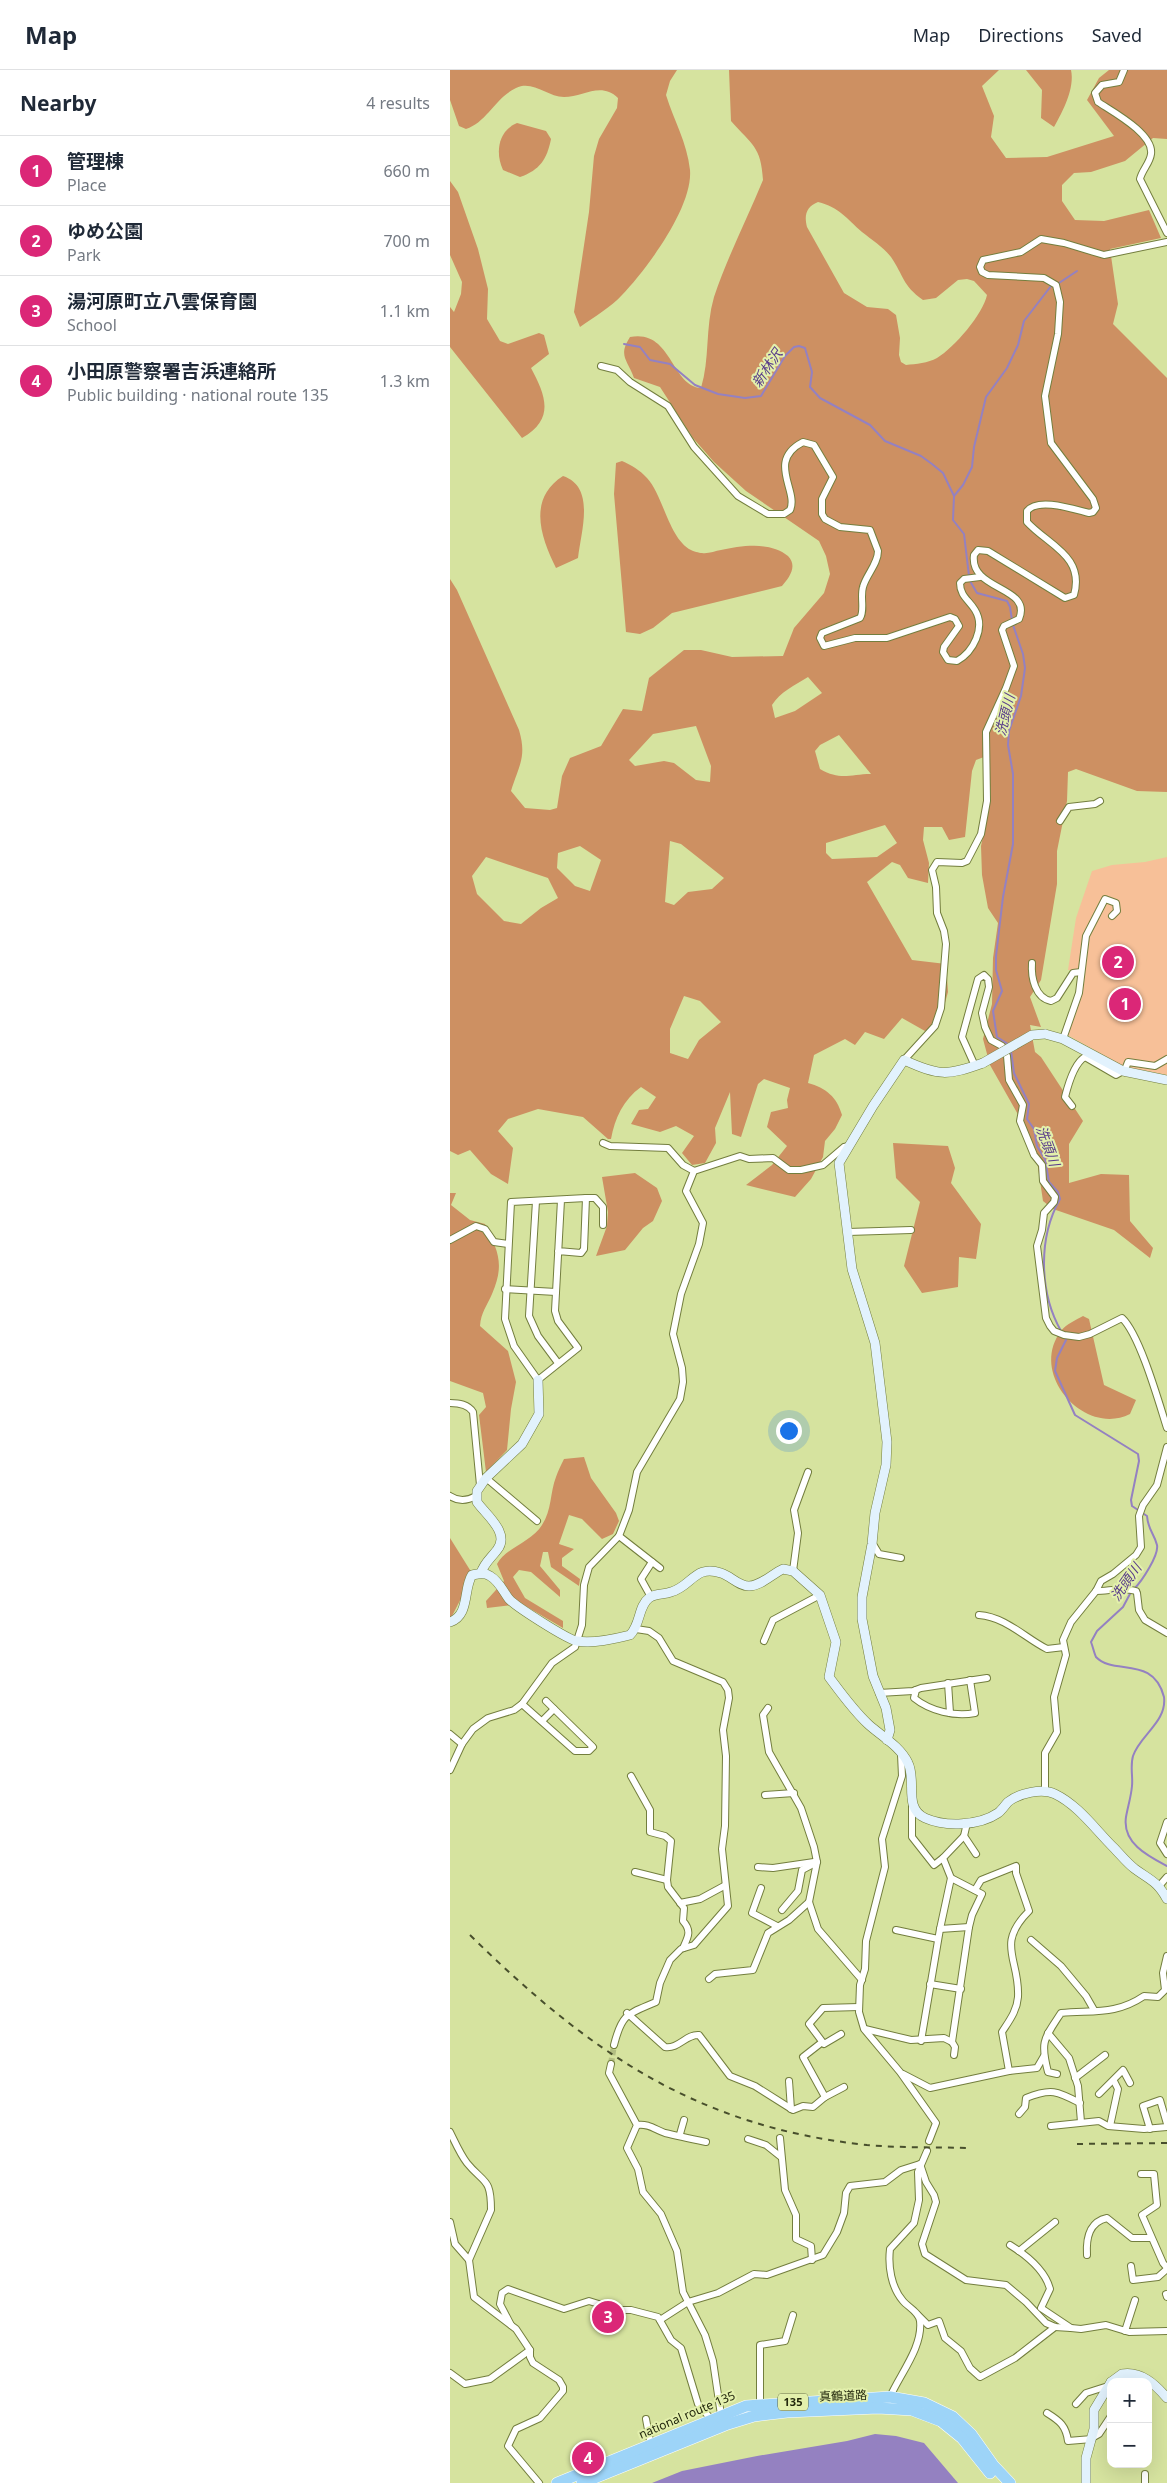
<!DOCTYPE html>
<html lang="en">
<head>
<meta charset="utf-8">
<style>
	:root { --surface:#fff; --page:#f6f6f7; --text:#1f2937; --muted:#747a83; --line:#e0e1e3; --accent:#db2777 }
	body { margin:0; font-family:"Noto Sans","Noto Sans JP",sans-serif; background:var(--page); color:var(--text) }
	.controls { position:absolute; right:15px; bottom:15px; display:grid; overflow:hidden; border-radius:10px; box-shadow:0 5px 20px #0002 }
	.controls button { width:45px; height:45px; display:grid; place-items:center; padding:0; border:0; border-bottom:1px solid var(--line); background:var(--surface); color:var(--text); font:25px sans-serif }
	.you { position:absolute; left:338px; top:1360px; width:18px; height:18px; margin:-12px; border:4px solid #fff; border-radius:50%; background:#1a73e8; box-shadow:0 0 0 8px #1a73e833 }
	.badge { display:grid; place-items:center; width:32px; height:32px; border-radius:50%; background:var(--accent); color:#fff; font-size:16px; font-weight:700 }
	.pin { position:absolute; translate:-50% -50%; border:2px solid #fff; box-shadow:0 1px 5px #0006 }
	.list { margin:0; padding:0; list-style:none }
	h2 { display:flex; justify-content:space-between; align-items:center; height:65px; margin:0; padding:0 20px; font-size:21px }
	h2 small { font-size:16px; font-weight:400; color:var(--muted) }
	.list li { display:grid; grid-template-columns:32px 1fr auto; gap:15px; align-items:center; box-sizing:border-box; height:70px; padding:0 20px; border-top:1px solid var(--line) }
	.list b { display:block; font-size:19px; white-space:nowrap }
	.list p { margin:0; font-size:16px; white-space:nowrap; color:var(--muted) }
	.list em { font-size:16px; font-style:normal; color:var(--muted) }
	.map { position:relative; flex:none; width:717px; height:2413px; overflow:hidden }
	header { display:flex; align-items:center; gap:30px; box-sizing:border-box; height:70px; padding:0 25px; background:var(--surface); border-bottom:1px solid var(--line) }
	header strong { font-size:24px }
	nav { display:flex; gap:28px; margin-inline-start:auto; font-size:18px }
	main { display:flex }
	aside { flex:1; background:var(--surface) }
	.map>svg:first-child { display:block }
	.green { fill:#f7c098 }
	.forest { fill:#cd9062; fill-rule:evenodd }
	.water { fill:#9481c1 }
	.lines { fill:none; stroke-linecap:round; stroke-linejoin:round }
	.stream { stroke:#9481c1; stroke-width:2 }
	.street-tunnel { stroke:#b2be82; stroke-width:6; stroke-dasharray:6 3; stroke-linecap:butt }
	.street-casing { stroke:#737e3e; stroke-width:8 }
	.secondary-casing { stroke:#737e3e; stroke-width:10 }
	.highway-casing { stroke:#fff; stroke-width:12 }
	.street { stroke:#fff; stroke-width:6 }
	.secondary { stroke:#e2f2fd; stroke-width:9 }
	.highway { stroke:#9dd4f8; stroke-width:11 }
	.rail { stroke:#484f2c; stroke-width:2; stroke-dasharray:6 6; stroke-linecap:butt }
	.secondary-bridge-casing { stroke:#737e3e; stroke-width:10; stroke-linecap:butt }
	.secondary-bridge { stroke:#e2f2fd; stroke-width:9 }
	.labels { text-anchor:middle; stroke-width:4; stroke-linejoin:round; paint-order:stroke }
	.shield { fill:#e3f0ac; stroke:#5d643d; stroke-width:1 }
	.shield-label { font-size:11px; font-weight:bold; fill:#23280d }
	.street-label { font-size:12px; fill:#23280d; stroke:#e3f0ac }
	.water-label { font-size:14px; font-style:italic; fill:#583b8a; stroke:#e3f0ac }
</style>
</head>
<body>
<header>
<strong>Map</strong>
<nav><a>Map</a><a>Directions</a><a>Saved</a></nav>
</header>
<main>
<aside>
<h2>Nearby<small>4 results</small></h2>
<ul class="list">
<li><span class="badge">1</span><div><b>管理棟</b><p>Place</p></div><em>660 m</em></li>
<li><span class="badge">2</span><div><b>ゆめ公園</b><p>Park</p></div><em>700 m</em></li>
<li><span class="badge">3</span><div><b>湯河原町立八雲保育園</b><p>School</p></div><em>1.1 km</em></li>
<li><span class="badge">4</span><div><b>小田原警察署吉浜連絡所</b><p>Public building · national route 135</p></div><em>1.3 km</em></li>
</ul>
</aside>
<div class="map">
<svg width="717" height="2413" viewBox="0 0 717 2413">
	<rect width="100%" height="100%" fill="#d6e39f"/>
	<polygon class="green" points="717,787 717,1005 673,996 612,962 626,922 628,900 618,900 626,848 642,801 662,795 695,792"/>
	<g class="forest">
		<path d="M0,0H227L220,11L216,25C224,51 237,72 240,100C243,137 197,199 172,225C161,237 144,247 130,257L124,242L139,142L144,86L149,69L167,38L168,28C151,11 133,27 114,27C97,27 83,10 66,18C45,28 37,52 16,59L9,56L0,30Z"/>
		<path d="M279,0H549L532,16L544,46L541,67L556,88L597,87L664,66L637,30L649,8L659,0H717V69L703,68L675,91L641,102L624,103L612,115V131L625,150L654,151L699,140L711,168L660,179L668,234L663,254L717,308V722L687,721L626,699L618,702L617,731L607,781V814L591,910L580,927L591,957L580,955L585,982L591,987L633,1051L619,1074V1113L651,1104L679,1105L680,1151L703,1178L700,1188L664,1160L603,1139L593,1131L586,1084L579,1064L540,995L533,969L542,934L543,888L548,853L538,838L532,805L531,776L541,729L539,702L534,687L526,690L522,701L515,767L499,770L492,757H474L473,770L479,793L478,813L458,808L450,795L442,792L417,812L462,890L496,894L498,922L489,954L475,961L452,948L434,969L415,962L405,975L395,969L364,985L358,1013C376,1018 387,1027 392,1045L385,1059L375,1071L373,1087L361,1109L345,1127L296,1115L322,1095L337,1076L317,1057L321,1042L338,1038L337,1030L340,1018L314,1009L308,1014L291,1067L282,1064L280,1022L265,1058L266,1073L255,1093L242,1095L232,1083L244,1066L226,1056L210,1062L181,1054L189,1040L198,1039L206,1027L191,1017C173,1030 165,1048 161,1069H158L133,1047L88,1039L58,1049L48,1061L63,1078L58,1114L41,1104L20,1080L8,1085L0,1081V509L7,520L69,660C77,687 69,695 61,721L75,738L100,740L107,738L112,706L120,688L151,676L173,639L192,641L199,608L234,580H251L282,587L333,586L344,558L374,523L380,504L376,486L369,471L296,421L264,392L243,368L210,317L184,308C177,289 168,286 180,267C222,259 221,316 251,318C260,289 255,258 264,227C277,188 297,149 313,110C311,76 302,75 281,51ZM368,132C389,137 397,149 412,162C422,170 433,177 441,187C454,206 452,215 473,230L486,228L508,210L517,209L524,211L537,225C533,244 504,278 487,288C478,293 466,294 456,295L451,292L449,285L450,268L446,245L438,239L417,237L394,223L357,157C354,145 356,137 368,132ZM358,607L372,623L345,641L325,648L322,635C330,622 345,615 358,607ZM246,656L261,696L260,712L246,710L224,693L214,691L185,696L179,690L203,664ZM389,665L421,704C400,704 391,711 370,699L365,681L370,675ZM435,755L447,773L427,787L382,789L376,783V773ZM220,771L231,774L274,808L262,819L238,822L224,835L215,832ZM130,776L151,790L140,821L125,816L107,798L108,783ZM36,787L98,808L108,828L91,838L71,854L54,851L27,824L22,806ZM234,926L250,931L271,952L249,970L238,989L220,983V959Z"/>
		<path d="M576,0H621C625,18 613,41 604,57L591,48L592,20Z"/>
		<path d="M67,53L96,61L101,69C97,89 90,100 70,107L53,100C45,83 48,61 67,53Z"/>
		<path d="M0,111L8,122L28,179L38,219L37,249L50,271L58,274L89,263L94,265L99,284L81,298C96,326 105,349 72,368L0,277V237L4,242L11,224L12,212L0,185Z"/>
		<path d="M172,391C181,395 190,400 197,408C213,425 219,469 241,480C243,481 249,483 252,483C258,484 265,481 271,480C291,476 320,471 338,486C348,496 339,508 332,516L222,543L203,558L190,564L176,562L164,424L166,393Z"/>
		<path d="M113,406C146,417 131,461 128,488L106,498C91,468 77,429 113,406Z"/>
		<polygon points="443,1073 498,1076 505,1098 501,1113 531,1154 526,1189 509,1187 508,1217 472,1223 454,1196 470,1132 446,1108"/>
		<polygon points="185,1103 207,1118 212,1131 203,1151 193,1158 175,1180 146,1186 157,1156 158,1142 152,1107"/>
		<path d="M0,1123H6L1,1135L20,1150L35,1154C48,1181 55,1194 42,1224C37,1236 31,1242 30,1256L58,1281L66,1312L61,1339L57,1380L36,1402L29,1345L36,1337L33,1323L0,1311Z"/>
		<path d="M633,1246L639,1249L654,1315L686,1330L680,1344C635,1367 578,1304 611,1261C616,1254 626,1250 633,1246Z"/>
		<path d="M134,1387L141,1408L166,1443L169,1451L163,1464L152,1469L132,1449L119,1445L109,1474L124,1479L112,1488V1496L130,1509L129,1516L101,1497L98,1482H93L90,1496L110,1520V1527L81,1502L69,1500L63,1507L75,1528L113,1551V1558L72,1534L37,1538L36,1531L54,1511L47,1494C55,1478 82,1472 92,1455C102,1440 100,1422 106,1407C108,1401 111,1395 114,1389Z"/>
		<polygon points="0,1468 20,1500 25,1501 0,1550"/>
	</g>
	<polygon class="water" points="425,2364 446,2366 474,2373 508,2413 202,2413 232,2401 307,2386 397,2371"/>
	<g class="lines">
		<g class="stream">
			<polyline points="609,213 627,201"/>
			<polyline points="174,274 190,277 200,290 220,294 245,315 268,324 295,328 311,326 335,286 344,277 349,276 355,278 362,302 360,317 370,328 420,355 435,371 471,386 482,394 493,403 504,426"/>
			<polyline points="519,506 514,464 503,450 504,426 513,415 522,397 524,377 536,327 557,298 568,275 574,251 601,216"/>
			<polyline points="520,511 527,523 557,531 560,537 562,550"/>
			<polyline points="558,974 547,967 543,941 552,921 546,900 546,886 553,827 563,774 563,704 558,675 559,661 571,626 575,598 573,584 563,555"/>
			<path d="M561,981L564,1003L579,1034L577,1049L584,1059L587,1076L595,1089L599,1112L608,1122L610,1129C588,1168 589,1222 611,1261"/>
			<path d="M615,1267L616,1270L607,1288L605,1301L625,1345L688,1384L689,1391L681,1430L682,1436L697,1446C698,1460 704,1463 707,1475C709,1485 692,1511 684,1519"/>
			<path d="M681,1522L673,1537L647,1561L641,1572C643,1577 644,1583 646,1587C664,1606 703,1585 714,1627C717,1652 690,1665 683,1686C680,1696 683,1706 682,1716C681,1727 678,1736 676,1747C672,1773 698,1786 717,1796"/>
		</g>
		<polyline class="street-tunnel" points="161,1994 164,1975"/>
		<defs>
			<g id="street">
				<path d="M674,0L669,12L652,15L645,23L648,32C663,42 704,64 701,84C700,93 692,100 690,109L717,163"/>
				<path d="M151,296L167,300L180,312L218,336L244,377L288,426L318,444H334L340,440C349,421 316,391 353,372L364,375L383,407L372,429V444L375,449L390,457L420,460L428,481C428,494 416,505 413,517C410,527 415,541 410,548L372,563L370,568L374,576L405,568H437L500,547L505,549L509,556L494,577L493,582L498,590L507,591C523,582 536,558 525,540C519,530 510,526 510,513L514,509L530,507"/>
				<polyline points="610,751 619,737 645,734 650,731"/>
				<path d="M582,893C581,907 585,928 601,931L607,928L623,903L631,902"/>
				<polyline points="613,969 629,923 636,866 655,829 666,833 667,841 662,846"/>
				<path d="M454,990L485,956L491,938L496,874L494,861L487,843L486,817L482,800L487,792L512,793L517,791L531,764L537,731L536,662L556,618L564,596L552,560L554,556L569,549C583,516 519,521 524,485L528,480L538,481L615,528L624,525C635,486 598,475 577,452V441C588,427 623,439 639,443L643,442L646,438L643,429L601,373L595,326L608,264L610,232L606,215L594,208L538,205L532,202L530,197L533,190L571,182L591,169L614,173L654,185L717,172"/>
				<path d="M525,996L512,967L528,909L534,905L538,909L539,917L532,943L535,957L541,970L552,976L557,986L559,1010L573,1035L570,1051L584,1085L592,1095L593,1111L605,1127L604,1132L594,1143L592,1160L587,1176L596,1248L600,1256L604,1261L614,1265L629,1267L640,1264L672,1248C690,1265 709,1333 717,1358"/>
				<polyline points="674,1002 678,992 705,996 717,989"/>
				<path d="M622,1036L615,1027C618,1015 624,993 635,987L666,1005L673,1001"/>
				<polyline points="153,1073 160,1076 218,1078 233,1095 244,1101"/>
				<polyline points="136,1128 145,1128 153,1137 153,1155"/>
				<polyline points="86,1131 79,1246 88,1266 108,1293"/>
				<polyline points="398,1162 461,1160"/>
				<polyline points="0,1170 26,1156 35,1159 44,1172 58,1174"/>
				<polyline points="108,1181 131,1183 134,1179 136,1128 61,1132 55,1249 64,1276 88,1310 128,1278 108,1251 105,1241 111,1130"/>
				<polyline points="55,1219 106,1222"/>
				<path d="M0,1333C9,1333 18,1334 23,1342L30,1415"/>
				<polyline points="36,1408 87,1451"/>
				<path d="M0,1426C9,1432 17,1431 26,1426"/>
				<polyline points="169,1466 210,1498"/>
				<polyline points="423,1474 429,1484 451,1488"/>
				<polyline points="343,1501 348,1463 344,1440 358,1402"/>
				<path d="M646,1521C659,1521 673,1517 686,1521"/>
				<polyline points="687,1523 689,1540 695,1550 717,1563"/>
				<polyline points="201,1527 191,1509 202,1492"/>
				<path d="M529,1545C556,1547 575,1568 597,1579L614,1577"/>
				<polyline points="314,1571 323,1550 370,1525"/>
				<polyline points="498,1613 500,1643"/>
				<path d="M466,1620L464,1628C480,1641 505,1647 525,1643L520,1610"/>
				<polyline points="429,1623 463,1621 471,1618 537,1608"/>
				<polyline points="72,1634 125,1681 139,1681 143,1677 96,1631"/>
				<polyline points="318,1638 313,1645 319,1682 351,1738 364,1777 367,1792 359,1832 368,1859 412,1910"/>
				<polyline points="92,1651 104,1639"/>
				<polyline points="0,1664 12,1674"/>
				<polyline points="451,1684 452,1706 432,1769 435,1797 416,1871 415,1899 410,1915 409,1942 414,1959 450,2002 486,2053 479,2071"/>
				<polyline points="0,1700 12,1674 23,1659 38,1648 64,1640 72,1634 102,1593 125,1577 132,1555 134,1515 139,1497 169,1466 179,1440 187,1402 230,1329 233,1312 232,1298 223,1264 231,1224 249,1174 253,1153 236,1121 244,1101 290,1086 299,1089 323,1088 339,1100 351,1100 373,1095 394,1077 399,1076"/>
				<path d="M181,1706L200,1740V1762L215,1766L221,1771L217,1810L218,1817L234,1838L233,1851C242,1861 238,1867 233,1878"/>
				<polyline points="595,1720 595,1683 607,1662 604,1627 616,1585 613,1570 621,1552 646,1521 651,1511 663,1504 686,1485 691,1477 689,1446 693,1435 707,1415 717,1377"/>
				<polyline points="315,1725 344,1723"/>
				<polyline points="462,1734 462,1767 484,1795 493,1788"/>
				<polyline points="717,1752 710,1773 717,1784"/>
				<polyline points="517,1753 514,1766 526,1784"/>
				<polyline points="308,1797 323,1798 364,1792"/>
				<polyline points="185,1802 217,1810"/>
				<polyline points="501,1808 532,1824 522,1845 519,1857 502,1972"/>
				<polyline points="710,1815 717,1807"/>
				<polyline points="311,1818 302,1843 327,1856"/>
				<path d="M525,1820L531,1810L566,1796V1803L579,1841C545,1875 570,1889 568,1927C567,1941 559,1951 552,1962L559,2001"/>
				<polyline points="230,1833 250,1829 274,1816"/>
				<polyline points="332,1840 348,1821 352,1800 367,1792"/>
				<polyline points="490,1859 519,1857"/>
				<polyline points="446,1860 488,1869"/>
				<polyline points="581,1870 611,1896 636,1926 644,1940"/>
				<polyline points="259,1909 265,1904 303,1900 318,1863 339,1850 359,1832"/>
				<polyline points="480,1914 511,1919"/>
				<path d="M177,1943L215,1977C229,1979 236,1964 249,1965L280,2006L305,2016L343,2040L353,2036L363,2037L375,2027L394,2017"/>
				<polyline points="415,1959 461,1970 494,1968 502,1972 505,1977 504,1985"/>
				<polyline points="598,1963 619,1988 628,2016 631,2052"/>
				<polyline points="391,1964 374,1974 359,1954 373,1938 409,1937"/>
				<polyline points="471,1971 490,1859 501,1808 493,1788 514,1766"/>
				<polyline points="371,1973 353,1987 375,2027"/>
				<path d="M164,1975C172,1943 178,1944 206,1932L210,1913L220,1890L231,1879L244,1875L278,1836L272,1779L275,1756L276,1686L273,1660L279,1628L278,1620L273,1612L223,1591L209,1568L199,1561L186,1559"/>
				<polyline points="161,1994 159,2003 187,2055 177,2078 188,2099 193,2122 211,2144 227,2181 233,2222 255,2265 263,2291 271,2345"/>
				<polyline points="453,2004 480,2018 559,2001 587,1998 594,1986"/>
				<path d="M607,2004L598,2002C590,1971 594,1969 611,1943C644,1940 666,1945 694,1926L708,1927L715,1920L713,1903L717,1886"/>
				<polyline points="625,2008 655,1985"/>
				<polyline points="339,2011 341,2039"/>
				<polyline points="649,2024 673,2000 680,2013"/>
				<path d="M569,2044L575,2037L576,2028C601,2018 607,2021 630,2033"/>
				<path d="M187,2055C198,2053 206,2060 215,2063C228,2066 242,2069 256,2072"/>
				<polyline points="601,2056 649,2051 658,2056 694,2059 717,2057"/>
				<polyline points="660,2056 668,2019 664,2011"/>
				<polyline points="700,2059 693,2036 710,2030 717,2054"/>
				<path d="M0,2062C5,2072 10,2084 17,2093C34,2114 41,2107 41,2140L19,2190L24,2227L66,2259L80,2280V2287L83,2293L109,2310L113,2317V2321L90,2348L66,2359L58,2376L89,2413"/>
				<polyline points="230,2064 234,2050"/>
				<polyline points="330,2068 335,2120 346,2145 346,2169 361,2176 362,2190"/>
				<polyline points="298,2069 316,2075 331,2087"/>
				<polyline points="470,2094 476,2112 484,2125 486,2132 472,2174 475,2184 516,2210 556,2215 576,2232 596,2253 605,2257 621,2258"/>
				<polyline points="691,2104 704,2104 707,2135 692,2145 713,2193 717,2198"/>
				<polyline points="0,2152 5,2174 19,2190"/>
				<path d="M560,2175C576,2185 595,2200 600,2219L591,2238L621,2258L631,2259L656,2255L679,2262L717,2261"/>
				<polyline points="569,2181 605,2152"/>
				<path d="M637,2185C636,2168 639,2152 657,2148L682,2168H701"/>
				<polyline points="681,2196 683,2210 708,2207 717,2199"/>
				<polyline points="716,2224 717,2227"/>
				<polyline points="468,2245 478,2255 489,2251 495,2268 511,2281 520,2298 530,2307 565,2288 605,2257"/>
				<polyline points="210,2250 238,2232 268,2223 304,2204 317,2205 373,2185 387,2162 394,2143 396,2123 400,2116 435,2112 451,2100 470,2094"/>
				<polyline points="61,2255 50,2234 52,2223 58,2219 114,2239 139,2231 168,2240 181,2240 208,2247 221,2270 231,2278 248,2334 261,2349"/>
				<polyline points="675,2261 685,2230"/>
				<polyline points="0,2303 15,2314 40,2309 80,2280"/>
				<path d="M440,2327C450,2304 473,2277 470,2251C469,2242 458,2237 453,2231C441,2217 438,2196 440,2179L464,2153L469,2130L468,2102L477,2081"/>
				<polyline points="310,2334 310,2275 335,2271 343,2245"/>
				<polyline points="626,2334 636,2323 658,2316"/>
				<path d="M597,2343C610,2351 616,2356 618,2371L642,2369"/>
				<polyline points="196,2349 201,2376"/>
				<polyline points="642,2368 649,2364 661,2346"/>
				<polyline points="695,2404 695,2413"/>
			</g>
			<g id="secondary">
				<polyline points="595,964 613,969 673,1001 717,1010"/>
				<path d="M31,1503C34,1493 41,1488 47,1480C61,1463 35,1444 27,1432V1421L36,1408L72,1374L89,1344L88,1310"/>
				<path d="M0,1552C20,1545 13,1519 22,1505C28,1504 34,1502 40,1506C49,1511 53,1521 59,1529C65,1536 118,1570 127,1571C143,1574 164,1569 180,1565C191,1554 188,1536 199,1528C205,1523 213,1525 221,1522C242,1516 245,1494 271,1503C281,1506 288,1516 299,1516C311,1516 322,1504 333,1499L343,1501L370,1525L386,1572L379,1607C391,1623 403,1640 418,1654C431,1666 450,1676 458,1693C467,1711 453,1738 475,1748C495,1757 529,1756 548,1743C552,1740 555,1735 558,1732C569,1723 592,1718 605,1724C628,1735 645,1759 663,1777C670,1784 677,1793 685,1799C700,1810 707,1811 717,1829"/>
				<path d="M437,1670L440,1660L436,1638L423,1606L412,1549V1527L422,1474L425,1443L436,1395L437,1372L425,1273L402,1199L389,1093L423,1036L454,990C489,1006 497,1006 533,993"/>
				<path d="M661,2312L672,2304C691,2301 705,2314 717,2328"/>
				<polyline points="636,2413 636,2388 644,2359 644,2340 661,2312"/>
			</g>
			<g id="highway">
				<polyline points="107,2413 296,2336 440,2327 474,2333 503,2347 521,2364 543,2395 560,2413"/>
				<polyline points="132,2413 278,2354 304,2346 337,2342 428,2338 462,2340 491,2351 512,2368 540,2403"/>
			</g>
		</defs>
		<use href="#street" class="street-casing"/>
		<use href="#secondary" class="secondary-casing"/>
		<use href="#highway" class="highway-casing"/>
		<use href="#street" class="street"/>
		<use href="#secondary" class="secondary"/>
		<use href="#highway" class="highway"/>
		<g class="rail">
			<path d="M20,1865C139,1982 247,2057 417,2075C451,2078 486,2077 520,2078"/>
			<polyline points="627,2074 717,2073"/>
		</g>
		<defs>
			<polyline id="secondary-bridge" points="533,993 582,965 595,964"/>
		</defs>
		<use href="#secondary-bridge" class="secondary-bridge-casing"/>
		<use href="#secondary-bridge" class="secondary-bridge"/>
	</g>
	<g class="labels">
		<rect class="shield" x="328" y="2323.5" width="30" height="17" rx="4"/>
		<g class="shield-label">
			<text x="343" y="2336">135</text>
		</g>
		<g class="street-label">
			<text transform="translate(393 2326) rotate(-2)" y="4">真鶴道路</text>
			<text transform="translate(237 2345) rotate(-23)" y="4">national route 135</text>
		</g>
		<g class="water-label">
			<text transform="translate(317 298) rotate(-56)" y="5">新林沢</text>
			<text transform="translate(555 645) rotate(-76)" y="5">洗頭川</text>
			<text transform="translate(598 1076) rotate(70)" y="5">洗頭川</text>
			<text transform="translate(676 1512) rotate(-55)" y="5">洗頭川</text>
		</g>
	</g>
</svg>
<div class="controls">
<button>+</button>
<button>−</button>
</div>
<div class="you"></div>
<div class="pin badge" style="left:675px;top:934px">1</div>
<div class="pin badge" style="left:668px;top:892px">2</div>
<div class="pin badge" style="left:158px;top:2247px">3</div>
<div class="pin badge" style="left:138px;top:2388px">4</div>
</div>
</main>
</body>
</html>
